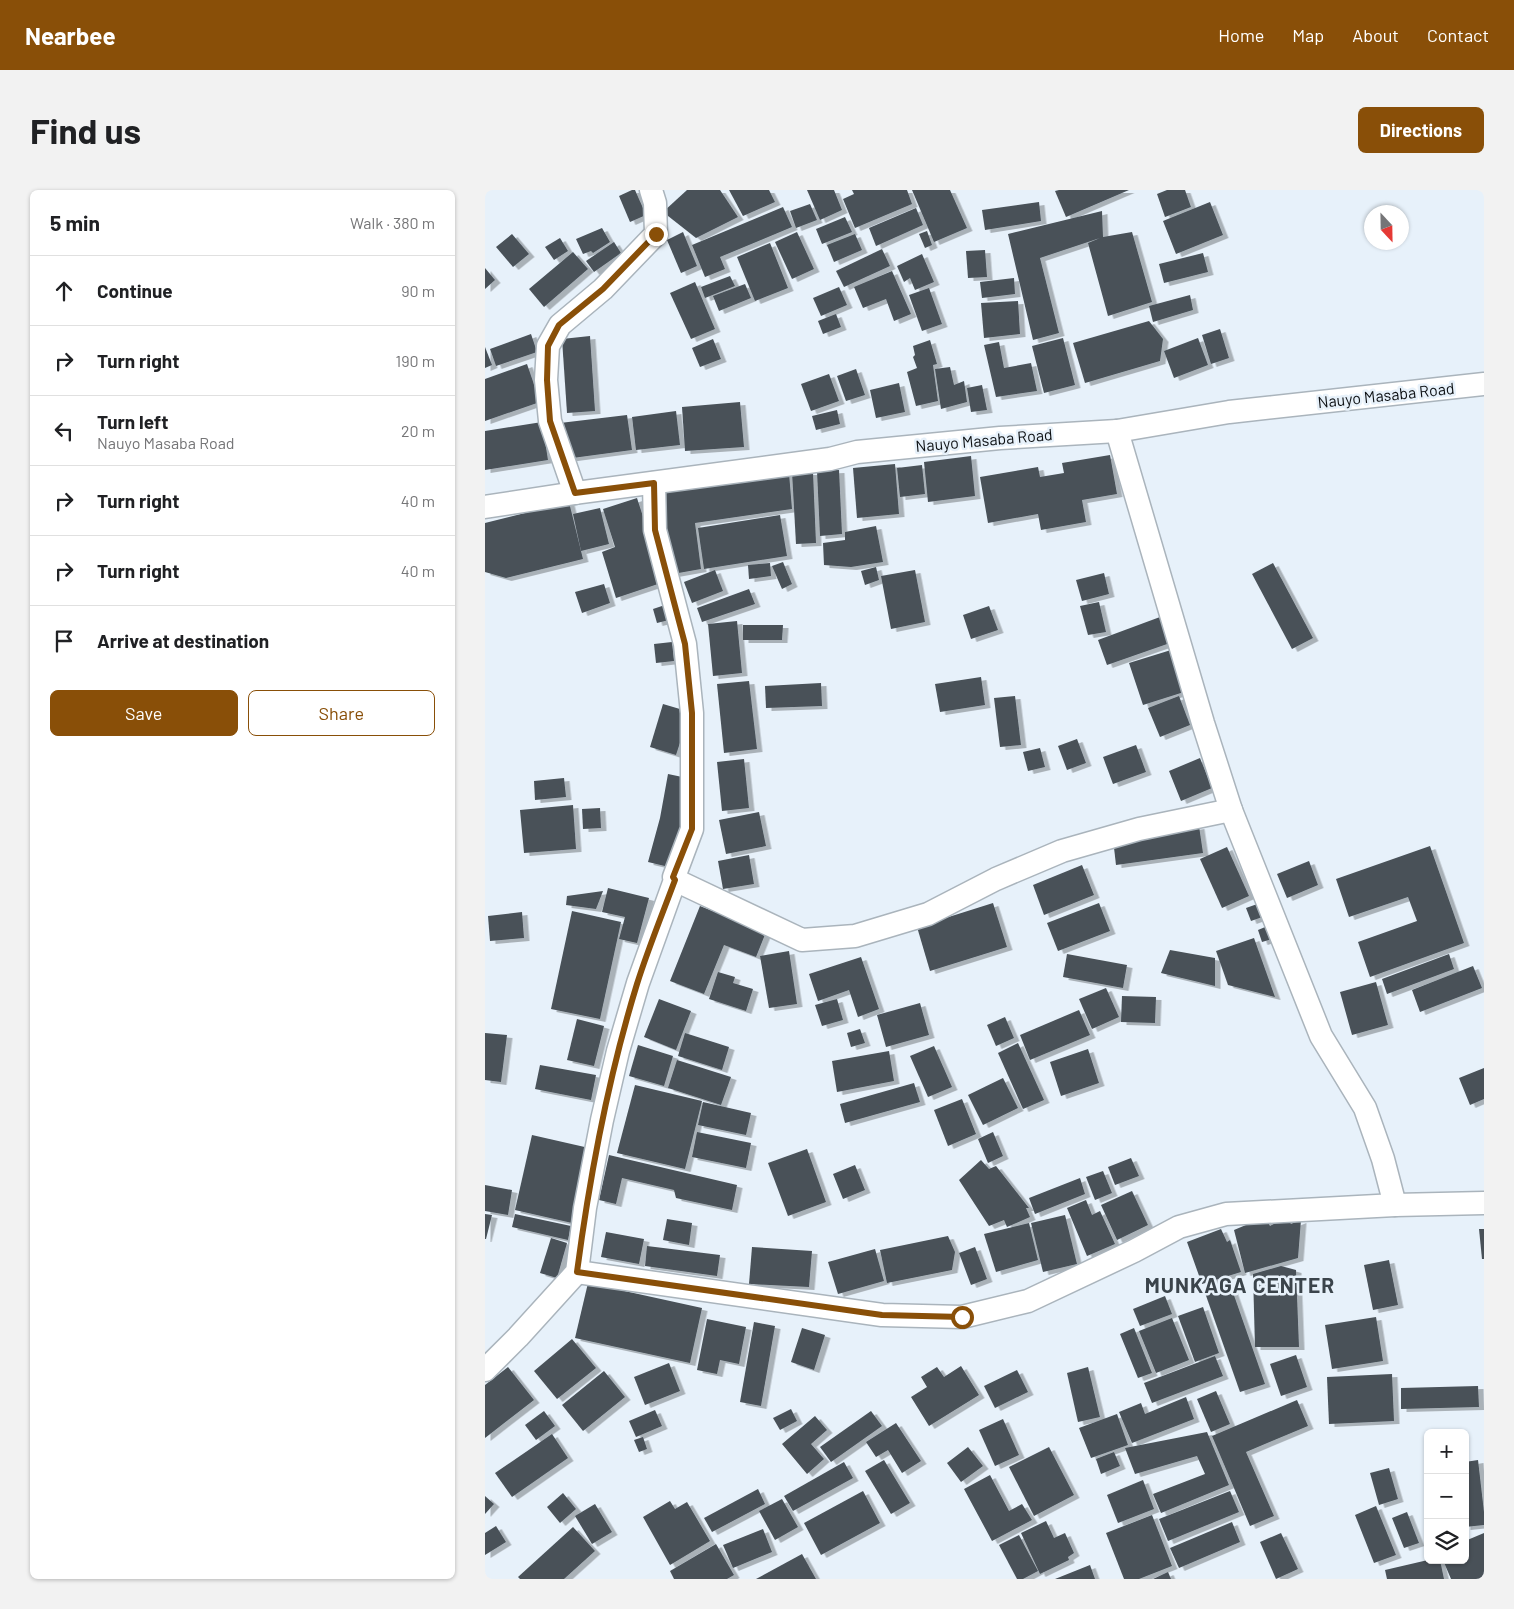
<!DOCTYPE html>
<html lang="en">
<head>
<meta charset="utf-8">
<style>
	:root { --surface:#fff; --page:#f2f2f2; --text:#202124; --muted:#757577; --line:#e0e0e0; --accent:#894f08 }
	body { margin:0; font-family:Barlow,sans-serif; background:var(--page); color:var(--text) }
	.controls { position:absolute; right:15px; bottom:15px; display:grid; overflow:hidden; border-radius:8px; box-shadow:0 1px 4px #0004 }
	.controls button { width:45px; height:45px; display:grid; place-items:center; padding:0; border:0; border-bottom:1px solid var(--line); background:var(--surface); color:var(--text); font:25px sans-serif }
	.compass { position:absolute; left:879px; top:15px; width:45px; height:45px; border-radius:50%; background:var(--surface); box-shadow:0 1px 4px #0004; rotate:158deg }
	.stop { position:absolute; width:15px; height:15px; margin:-11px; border:4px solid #894f08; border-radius:50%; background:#fff }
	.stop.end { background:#894f08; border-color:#fff; box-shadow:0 1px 5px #0008 }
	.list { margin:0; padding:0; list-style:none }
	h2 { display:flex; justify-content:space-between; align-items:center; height:65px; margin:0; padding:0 20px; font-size:21px }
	h2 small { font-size:16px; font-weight:400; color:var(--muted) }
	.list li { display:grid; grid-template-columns:32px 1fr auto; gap:15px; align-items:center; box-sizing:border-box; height:70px; padding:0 20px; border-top:1px solid var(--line) }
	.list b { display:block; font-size:19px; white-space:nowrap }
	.list p { margin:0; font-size:16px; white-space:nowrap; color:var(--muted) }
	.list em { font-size:16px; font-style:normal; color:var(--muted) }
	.actions { display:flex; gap:10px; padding:15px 20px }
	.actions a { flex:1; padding:11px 0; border:1px solid var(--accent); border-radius:8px; text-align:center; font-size:18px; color:var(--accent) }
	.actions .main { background:var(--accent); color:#fff }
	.icon { flex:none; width:28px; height:28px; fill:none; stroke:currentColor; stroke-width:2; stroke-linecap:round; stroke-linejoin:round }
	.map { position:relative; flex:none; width:999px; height:1389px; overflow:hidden; border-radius:8px }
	header { display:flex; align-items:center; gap:30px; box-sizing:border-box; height:70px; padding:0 25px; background:var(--accent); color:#fff }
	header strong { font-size:24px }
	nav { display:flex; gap:28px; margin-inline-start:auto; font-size:18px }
	.intro { display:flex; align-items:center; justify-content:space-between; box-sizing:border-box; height:120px; padding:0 30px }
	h1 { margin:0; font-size:35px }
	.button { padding:12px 22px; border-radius:8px; background:var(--accent); color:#fff; font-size:18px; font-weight:700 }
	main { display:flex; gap:30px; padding:0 30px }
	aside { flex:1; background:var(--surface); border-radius:8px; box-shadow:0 1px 4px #0004 }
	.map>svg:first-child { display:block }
	.building { fill:#485158; filter:url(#shadow) }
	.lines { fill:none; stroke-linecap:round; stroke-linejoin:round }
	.minor-casing { stroke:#aab4bc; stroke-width:25 }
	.minor { stroke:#fff; stroke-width:22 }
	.route { stroke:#894f08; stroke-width:6 }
	.labels { text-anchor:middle; stroke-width:5; stroke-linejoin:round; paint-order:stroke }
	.street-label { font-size:16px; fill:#0c0f12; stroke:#e7f1fa }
	.district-label { font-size:21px; font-weight:bold; letter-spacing:1px; fill:#3b444b; stroke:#e7f1fa }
</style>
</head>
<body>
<header>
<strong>Nearbee</strong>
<nav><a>Home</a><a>Map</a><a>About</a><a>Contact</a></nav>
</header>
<div class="intro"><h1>Find us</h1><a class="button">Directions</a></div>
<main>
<aside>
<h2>5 min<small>Walk · 380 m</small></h2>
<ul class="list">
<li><svg class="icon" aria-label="ahead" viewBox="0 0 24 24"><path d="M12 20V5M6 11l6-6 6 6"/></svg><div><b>Continue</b></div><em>90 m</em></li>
<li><svg class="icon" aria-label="right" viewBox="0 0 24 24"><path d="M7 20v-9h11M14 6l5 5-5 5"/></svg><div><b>Turn right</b></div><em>190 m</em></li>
<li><svg class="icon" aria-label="left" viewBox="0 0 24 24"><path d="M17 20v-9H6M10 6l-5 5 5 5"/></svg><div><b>Turn left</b><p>Nauyo Masaba Road</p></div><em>20 m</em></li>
<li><svg class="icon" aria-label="right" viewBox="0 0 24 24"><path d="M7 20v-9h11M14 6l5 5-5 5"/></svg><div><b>Turn right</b></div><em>40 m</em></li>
<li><svg class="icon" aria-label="right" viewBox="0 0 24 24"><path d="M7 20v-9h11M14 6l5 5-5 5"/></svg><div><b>Turn right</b></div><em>40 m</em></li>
<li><svg class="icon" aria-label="arrive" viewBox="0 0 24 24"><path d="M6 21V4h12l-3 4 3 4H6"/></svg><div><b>Arrive at destination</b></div></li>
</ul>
<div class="actions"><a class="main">Save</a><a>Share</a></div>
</aside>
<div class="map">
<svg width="999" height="1389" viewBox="0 0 999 1389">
	<defs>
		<filter id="shadow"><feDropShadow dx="5.5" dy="3" stdDeviation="0" flood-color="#0004"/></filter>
	</defs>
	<rect width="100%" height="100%" fill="#e7f1fa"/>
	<g class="building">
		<polygon points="147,0 150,0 161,25 145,32 134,6"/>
		<polygon points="202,0 235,0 253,27 211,48 178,22"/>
		<polygon points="244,0 284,0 290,12 258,26"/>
		<polygon points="322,0 349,0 357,20 335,30"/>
		<polygon points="367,0 422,0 427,14 370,38 358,9 369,4"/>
		<polygon points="427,0 465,0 482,38 449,52"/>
		<polygon points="574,0 644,0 581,27 570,1"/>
		<polygon points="682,0 700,0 706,17 680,27 672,4"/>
		<polygon points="554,12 556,31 500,40 497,20"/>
		<polygon points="725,12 738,45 691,64 678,31"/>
		<polygon points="325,14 332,30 311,38 305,21"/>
		<polygon points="298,17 307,37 235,67 240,79 220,87 207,55"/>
		<polygon points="431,18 438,35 391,56 384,38"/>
		<polygon points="617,21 618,47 647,42 667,112 623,126 603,53 615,48 555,68 574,143 548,150 523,44"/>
		<polygon points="360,27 367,42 337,54 331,39"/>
		<polygon points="117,38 125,52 108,63 106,61 98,64 91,49"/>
		<polygon points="442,41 447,55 440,58 434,44"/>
		<polygon points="198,42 212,76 196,83 182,50"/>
		<polygon points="312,42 329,79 307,89 290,52"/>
		<polygon points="27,44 44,64 28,77 11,57"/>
		<polygon points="370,44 377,60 349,72 342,55"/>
		<polygon points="75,48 83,61 69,70 60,57"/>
		<polygon points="129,52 136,63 109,82 101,71"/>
		<polygon points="285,53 303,98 270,111 252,67"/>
		<polygon points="397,59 405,76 359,97 351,81"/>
		<polygon points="500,60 502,87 483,88 481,61"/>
		<polygon points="88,62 103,79 59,117 44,99"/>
		<polygon points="718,63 723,82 679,93 674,74"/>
		<polygon points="437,64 449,92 430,100 425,88 419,92 412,76"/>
		<polygon points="0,78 10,90 0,99"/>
		<polygon points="407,81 426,124 409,131 401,109 378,118 369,97"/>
		<polygon points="245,86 250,96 220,108 216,97"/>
		<polygon points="529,88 530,104 497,108 495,92"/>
		<polygon points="210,92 230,139 206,149 185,103"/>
		<polygon points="260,94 266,108 234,121 228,106"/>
		<polygon points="354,97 362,115 336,126 328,108"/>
		<polygon points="444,98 457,134 437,141 424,105"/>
		<polygon points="705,105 708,120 668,132 664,116"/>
		<polygon points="533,111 535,144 499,148 496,113"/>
		<polygon points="351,124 356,137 338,144 333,131"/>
		<polygon points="664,131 678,149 675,171 600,193 588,153"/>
		<polygon points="735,139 744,168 726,174 717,145"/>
		<polygon points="46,144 52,162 11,176 5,159"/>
		<polygon points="105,146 110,221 82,223 77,149"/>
		<polygon points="578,148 590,195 559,203 547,156"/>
		<polygon points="713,148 723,175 689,188 679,161"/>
		<polygon points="228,149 236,169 215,177 207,158"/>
		<polygon points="445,150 452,174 448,175 453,211 431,216 422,182 432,178 428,167 430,165 428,156"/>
		<polygon points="514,152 519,178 546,173 552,201 511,207 499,155"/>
		<polygon points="0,157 7,175 0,178"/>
		<polygon points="42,174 55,212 0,231 0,189"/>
		<polygon points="465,177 469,195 479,191 482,212 456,219 450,179"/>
		<polygon points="371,179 380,205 361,211 352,186"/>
		<polygon points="344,184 354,211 326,221 316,194"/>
		<polygon points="414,193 420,222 391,228 385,200"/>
		<polygon points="497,195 502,220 486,222 482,198"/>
		<polygon points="255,212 259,257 200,261 197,217"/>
		<polygon points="352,220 355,234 331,240 327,226"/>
		<polygon points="191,221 195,255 151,260 147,227"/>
		<polygon points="142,225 147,260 80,269 75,233"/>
		<polygon points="57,232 63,270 0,280 0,241"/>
		<polygon points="625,265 632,304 597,310 601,332 556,340 553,324 503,333 495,287 553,277 555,287 579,283 577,273"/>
		<polygon points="486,266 490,306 443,312 439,272"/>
		<polygon points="410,274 414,324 372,328 368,278"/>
		<polygon points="437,275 440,304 415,307 412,278"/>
		<polygon points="354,280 357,344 335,346 332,281"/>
		<polygon points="307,282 328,282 331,353 311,354"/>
		<polygon points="304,283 307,319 210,333 216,379 188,384 176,301"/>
		<polygon points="152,308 179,392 131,408 117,362 130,357 118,319"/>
		<polygon points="84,312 98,369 21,388 0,382 0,333"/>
		<polygon points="115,318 124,354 96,361 88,324"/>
		<polygon points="295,325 302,366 219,379 213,338"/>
		<polygon points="391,336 398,372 366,377 339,375 338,353 360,350 360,342"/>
		<polygon points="298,372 307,394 297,399 287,376"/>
		<polygon points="285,373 286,386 264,389 263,375"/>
		<polygon points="788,373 828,448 807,459 767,384"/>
		<polygon points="391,377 394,390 380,395 376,381"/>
		<polygon points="230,380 238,401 207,413 199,392"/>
		<polygon points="430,380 440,432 406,439 396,386"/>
		<polygon points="619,383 624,404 597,411 591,390"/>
		<polygon points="119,394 125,413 97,423 90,402"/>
		<polygon points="264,399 270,414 217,432 212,418"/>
		<polygon points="614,412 621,442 603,445 595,416"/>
		<polygon points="180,415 184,430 172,433 168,419"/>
		<polygon points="504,416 513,440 486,449 478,425"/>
		<polygon points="675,427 685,453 622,475 613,450"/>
		<polygon points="252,431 257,483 228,486 223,434"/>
		<polygon points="258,435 298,435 297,450 258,450"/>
		<polygon points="187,452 189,471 171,473 169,454"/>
		<polygon points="686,460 699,502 658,515 644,473"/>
		<polygon points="496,487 500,515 455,522 450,494"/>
		<polygon points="264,491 272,559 239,563 232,494"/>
		<polygon points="336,493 337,516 281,518 280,496"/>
		<polygon points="530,506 536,555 515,557 509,508"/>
		<polygon points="694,506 705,535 675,547 663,518"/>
		<polygon points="178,514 205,522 191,565 165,557"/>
		<polygon points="592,549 601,573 582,580 573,556"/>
		<polygon points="651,555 661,582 628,594 618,567"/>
		<polygon points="555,558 560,577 543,581 538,562"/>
		<polygon points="715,568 727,598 696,611 684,581"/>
		<polygon points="259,569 264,618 237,621 232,572"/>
		<polygon points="183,584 202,588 200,633 184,677 163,672 175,628"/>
		<polygon points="79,588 81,607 50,610 49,591"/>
		<polygon points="88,615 91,659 39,663 35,620"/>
		<polygon points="115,618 116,638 98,639 97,619"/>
		<polygon points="274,622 281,656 241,664 234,630"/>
		<polygon points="714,636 718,663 631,675 628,649"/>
		<polygon points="945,656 979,753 885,787 873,752 932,731 923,707 864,727 851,689"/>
		<polygon points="742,657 764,706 737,718 715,669"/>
		<polygon points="264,665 269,694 238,699 233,671"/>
		<polygon points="824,671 833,695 802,708 792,684"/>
		<polygon points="597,675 609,705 559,725 548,695"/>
		<polygon points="123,698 164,708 152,753 134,749 140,727 117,722"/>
		<polygon points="118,701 111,719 81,715 82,706"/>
		<polygon points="778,712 783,725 766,731 761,718"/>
		<polygon points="508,713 522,757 445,781 432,737"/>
		<polygon points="614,713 625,741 573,761 562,733"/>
		<polygon points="215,716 281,742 271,767 239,755 219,804 185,791"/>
		<polygon points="87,721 136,732 115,829 66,819"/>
		<polygon points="37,722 39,748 5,751 3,726"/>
		<polygon points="785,735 790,748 777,752 773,740"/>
		<polygon points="769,748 790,807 743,795 731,761"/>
		<polygon points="685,760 730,768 730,796 676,783"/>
		<polygon points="304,761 312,814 284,818 275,766"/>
		<polygon points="582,764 642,775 638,798 578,787"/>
		<polygon points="964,764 969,779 902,804 897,789"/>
		<polygon points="376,767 394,819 373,827 364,800 333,811 324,784"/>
		<polygon points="988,776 997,798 935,822 927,800"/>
		<polygon points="233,782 250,787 248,793 268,799 261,821 224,809"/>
		<polygon points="891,792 903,835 867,845 855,802"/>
		<polygon points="621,798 634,827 607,839 594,809"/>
		<polygon points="637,806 671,807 670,833 636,832"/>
		<polygon points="174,809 206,821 191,860 159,847"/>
		<polygon points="352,809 358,830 337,836 330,815"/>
		<polygon points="435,813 444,845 401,857 392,825"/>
		<polygon points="594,820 605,845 545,870 535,845"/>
		<polygon points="520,827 529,848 511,856 502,835"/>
		<polygon points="92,829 119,836 109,876 82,870"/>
		<polygon points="375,839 380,853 366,857 362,843"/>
		<polygon points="0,843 22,845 16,892 0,890"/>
		<polygon points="200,843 244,857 237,880 193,866"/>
		<polygon points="533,853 559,910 538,919 513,863"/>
		<polygon points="153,855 188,866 179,896 144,886"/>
		<polygon points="449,856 467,897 443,907 425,866"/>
		<polygon points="603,859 614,893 576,906 565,872"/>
		<polygon points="404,861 409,891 352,902 347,871"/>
		<polygon points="192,870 246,887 236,915 183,898"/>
		<polygon points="55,875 111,885 106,910 50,899"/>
		<polygon points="999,878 999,909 985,915 974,888"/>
		<polygon points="518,888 533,918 498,935 483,905"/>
		<polygon points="429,893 435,912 360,933 355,914"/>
		<polygon points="150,895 217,911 200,979 132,963"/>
		<polygon points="477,909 491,944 463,956 449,920"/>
		<polygon points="218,912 266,923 261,945 213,935"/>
		<polygon points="212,942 266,953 261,978 207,967"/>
		<polygon points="508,942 518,966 503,973 493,949"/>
		<polygon points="47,945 104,958 87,1033 30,1020"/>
		<polygon points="322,959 341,1012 303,1026 283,973"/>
		<polygon points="124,965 252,995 247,1020 191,1008 189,1000 137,988 131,1014 114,1010"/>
		<polygon points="646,968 654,986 630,995 623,977"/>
		<polygon points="496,970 504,979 511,976 544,1018 541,1018 545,1027 522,1037 519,1030 504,1036 474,990"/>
		<polygon points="370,975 380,1000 358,1009 348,984"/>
		<polygon points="618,981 627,1003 610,1010 601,987"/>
		<polygon points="595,988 600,1004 550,1024 544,1008"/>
		<polygon points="0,995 27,1000 23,1025 0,1021"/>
		<polygon points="647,1001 663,1035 632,1050 616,1015"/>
		<polygon points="601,1010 607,1025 615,1021 630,1054 602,1066 582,1018"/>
		<polygon points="0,1024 7,1025 1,1049 0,1049"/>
		<polygon points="30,1024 86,1036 83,1050 27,1037"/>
		<polygon points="580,1025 592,1074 558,1082 546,1033"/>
		<polygon points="780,1027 785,1036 801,1027 806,1034 816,1030 813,1068 760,1083 749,1040"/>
		<polygon points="182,1029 207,1033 204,1055 178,1050"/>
		<polygon points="544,1033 553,1070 511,1082 499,1044"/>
		<polygon points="736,1039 742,1052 745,1050 756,1082 717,1094 702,1052"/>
		<polygon points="994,1039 999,1039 999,1069 997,1069"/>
		<polygon points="121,1042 159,1049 154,1074 116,1067"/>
		<polygon points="463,1046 470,1062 467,1080 402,1093 395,1060"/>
		<polygon points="66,1048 82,1053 72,1088 55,1083"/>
		<polygon points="162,1056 235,1065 232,1086 160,1076"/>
		<polygon points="267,1057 327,1061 324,1097 264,1094"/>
		<polygon points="490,1057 502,1089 486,1095 474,1063"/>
		<polygon points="390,1059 399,1091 353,1104 343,1072"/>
		<polygon points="904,1070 913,1115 888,1120 879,1075"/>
		<polygon points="796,1076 811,1080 814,1157 770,1157 768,1084"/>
		<polygon points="744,1091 780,1194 755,1202 719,1100"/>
		<polygon points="103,1093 217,1118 205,1173 90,1148"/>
		<polygon points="680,1106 687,1124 655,1136 648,1119"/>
		<polygon points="718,1117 734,1163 710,1172 693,1126"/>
		<polygon points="891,1127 898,1171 847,1179 840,1135"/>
		<polygon points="687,1128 704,1170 671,1183 654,1141"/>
		<polygon points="222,1129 261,1137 254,1174 235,1170 232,1184 212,1180"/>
		<polygon points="269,1132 290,1136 276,1216 255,1212"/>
		<polygon points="317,1138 340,1145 329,1180 306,1172"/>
		<polygon points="649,1138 667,1183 653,1188 635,1144"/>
		<polygon points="87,1149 111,1178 72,1209 49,1181"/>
		<polygon points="811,1165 822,1197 796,1206 785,1174"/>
		<polygon points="730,1166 738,1186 667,1213 659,1193"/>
		<polygon points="184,1173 195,1201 160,1215 149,1187"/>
		<polygon points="476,1176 494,1205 444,1236 426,1207 442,1197 436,1187 452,1177 459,1187"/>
		<polygon points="23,1177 49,1210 0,1248 0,1195"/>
		<polygon points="603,1177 615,1227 593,1232 582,1183"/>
		<polygon points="532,1180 543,1202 510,1218 499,1196"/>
		<polygon points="119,1181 140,1207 98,1241 77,1215"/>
		<polygon points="907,1184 909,1231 844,1234 842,1187"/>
		<polygon points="993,1196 994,1217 916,1219 916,1198"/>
		<polygon points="731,1201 745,1234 726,1242 712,1209"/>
		<polygon points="701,1207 709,1229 647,1253 634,1222 656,1213 660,1224"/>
		<polygon points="812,1210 823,1236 761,1262 789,1326 765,1336 727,1246"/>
		<polygon points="306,1219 312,1231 295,1240 288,1228"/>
		<polygon points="170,1220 177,1236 151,1247 144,1231"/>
		<polygon points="59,1221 70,1236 51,1250 40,1235"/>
		<polygon points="386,1221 397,1236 346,1272 335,1257"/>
		<polygon points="632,1224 643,1255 606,1268 594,1238"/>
		<polygon points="330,1226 342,1240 326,1254 339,1269 322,1284 297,1254"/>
		<polygon points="518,1229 534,1265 510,1276 494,1240"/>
		<polygon points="411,1233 436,1271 417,1283 403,1260 391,1267 381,1252"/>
		<polygon points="722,1242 744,1295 676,1323 668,1304 720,1284 712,1266 650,1284 640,1258"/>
		<polygon points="67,1244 83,1268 27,1307 10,1283"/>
		<polygon points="158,1247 162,1259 154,1262 149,1250"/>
		<polygon points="483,1257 498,1276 476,1292 462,1273"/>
		<polygon points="564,1257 589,1305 549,1326 524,1277"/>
		<polygon points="629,1262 635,1276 616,1284 611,1269"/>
		<polygon points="399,1270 425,1313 406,1324 380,1281"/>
		<polygon points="993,1270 999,1322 999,1335 980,1337 980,1272"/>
		<polygon points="359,1272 368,1288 308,1321 299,1306"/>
		<polygon points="904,1278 913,1309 894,1315 885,1283"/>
		<polygon points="505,1285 524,1321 537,1314 547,1330 507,1351 479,1299"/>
		<polygon points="658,1290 669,1319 633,1333 622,1305"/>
		<polygon points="273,1299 280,1314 227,1342 219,1328"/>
		<polygon points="378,1301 395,1333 336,1365 319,1333"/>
		<polygon points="745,1301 754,1322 683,1351 674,1329"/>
		<polygon points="78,1303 91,1319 75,1333 62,1317"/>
		<polygon points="0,1306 9,1314 0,1324"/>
		<polygon points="297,1309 313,1337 290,1350 274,1321"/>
		<polygon points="185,1311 190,1319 202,1312 225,1351 185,1375 158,1327"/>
		<polygon points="110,1314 127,1342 107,1354 90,1326"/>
		<polygon points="891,1316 911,1365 889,1373 870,1325"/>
		<polygon points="922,1322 934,1353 919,1358 907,1328"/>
		<polygon points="667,1325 687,1376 654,1389 639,1389 621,1343"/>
		<polygon points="561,1331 569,1348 580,1343 589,1363 583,1367 584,1370 555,1384 536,1343"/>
		<polygon points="747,1332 755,1352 694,1378 685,1358"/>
		<polygon points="11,1336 21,1352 0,1365 0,1343"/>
		<polygon points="88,1337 110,1361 79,1389 35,1389 33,1387"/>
		<polygon points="278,1339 287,1362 248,1378 238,1355"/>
		<polygon points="796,1343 813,1379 791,1389 775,1352"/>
		<polygon points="999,1343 999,1389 966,1389 958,1370 980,1370 980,1351"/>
		<polygon points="534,1345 553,1381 538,1389 532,1389 514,1355"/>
		<polygon points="231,1354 249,1385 242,1389 189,1389 185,1381"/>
		<polygon points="317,1364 331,1389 271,1389"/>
		<polygon points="943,1370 955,1370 959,1389 902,1389 900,1380"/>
		<polygon points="605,1375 610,1389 570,1389"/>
		<polygon points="683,1382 686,1389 668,1389"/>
	</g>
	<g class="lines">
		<defs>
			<g id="minor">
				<polyline points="632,241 718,533 746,620 836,846 880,918 898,969 910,1015"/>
				<polyline points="90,303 65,231 61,190 63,156 75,135 118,99 171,44 170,13 166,0"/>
				<polyline points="0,317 90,303 345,269 372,262 515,248 632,241 744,222 999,194"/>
				<polyline points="190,690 317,750 370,746 443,724 511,689 577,661 654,639 746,620"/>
				<polyline points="92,1082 397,1125 477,1127 543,1111 649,1061 694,1037 741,1024 910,1015 999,1013"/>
				<polyline points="0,1180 33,1147 92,1082 100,1018 117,930 133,861 153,793 190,690 189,687 207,639 207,523 200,454 170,340 169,293"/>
			</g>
		</defs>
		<use href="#minor" class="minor-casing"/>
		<use href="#minor" class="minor"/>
	</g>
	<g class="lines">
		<path class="route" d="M171,44L118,99L74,135L63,156L62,190L65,231L90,303L169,293L170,340L200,454L207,523V639L188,687L190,690C177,725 163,759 152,794C123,888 105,984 92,1082L397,1125L477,1127"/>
	</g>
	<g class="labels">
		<g class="street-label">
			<text transform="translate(901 205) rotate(-6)" y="6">Nauyo Masaba Road</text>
			<text transform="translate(499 250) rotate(-5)" y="6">Nauyo Masaba Road</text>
		</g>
		<g class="district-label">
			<text x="755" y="1103">MUNKAGA CENTER</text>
		</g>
	</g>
</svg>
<div class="controls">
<button>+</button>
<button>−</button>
<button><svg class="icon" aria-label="layers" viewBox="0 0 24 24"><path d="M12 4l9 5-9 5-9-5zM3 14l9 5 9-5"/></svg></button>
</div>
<svg class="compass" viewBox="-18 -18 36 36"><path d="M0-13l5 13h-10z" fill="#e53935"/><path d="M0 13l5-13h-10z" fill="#757577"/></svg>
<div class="stop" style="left:477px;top:1127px"></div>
<div class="stop end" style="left:171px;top:44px"></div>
</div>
</main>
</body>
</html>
